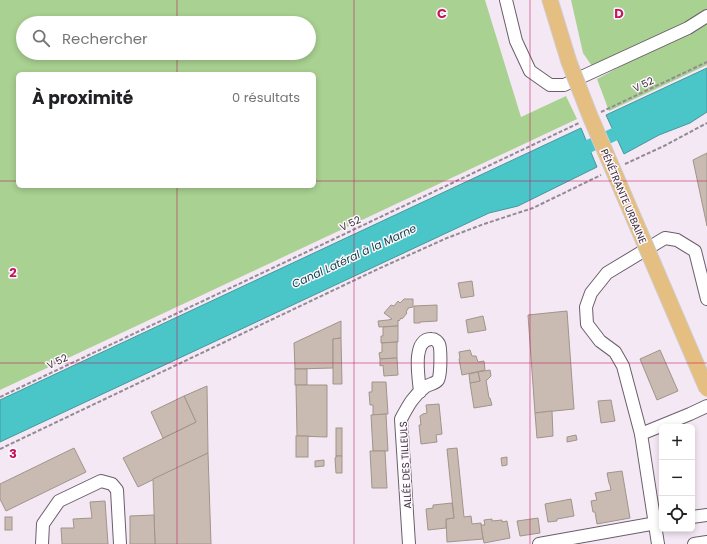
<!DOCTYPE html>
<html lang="fr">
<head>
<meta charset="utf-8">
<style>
	:root { --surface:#fff; --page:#f6f6f6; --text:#202124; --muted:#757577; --line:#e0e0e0 }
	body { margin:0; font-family:Poppins,sans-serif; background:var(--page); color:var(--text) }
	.controls { position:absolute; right:12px; bottom:12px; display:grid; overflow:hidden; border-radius:6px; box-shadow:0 2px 6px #0003 }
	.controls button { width:36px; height:36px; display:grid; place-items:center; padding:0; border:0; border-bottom:1px solid var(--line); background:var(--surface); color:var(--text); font:20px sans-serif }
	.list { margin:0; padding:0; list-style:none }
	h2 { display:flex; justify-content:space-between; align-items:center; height:52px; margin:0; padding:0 16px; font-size:17px }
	h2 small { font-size:13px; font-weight:400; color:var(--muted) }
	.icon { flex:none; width:22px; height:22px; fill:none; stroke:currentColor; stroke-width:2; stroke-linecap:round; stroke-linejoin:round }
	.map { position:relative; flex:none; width:707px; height:544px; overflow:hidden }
	.search { position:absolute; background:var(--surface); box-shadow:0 2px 6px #0003; left:16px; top:16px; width:300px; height:44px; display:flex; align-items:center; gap:10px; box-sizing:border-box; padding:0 14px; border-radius:22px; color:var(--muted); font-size:15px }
	.panel { position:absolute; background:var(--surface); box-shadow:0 2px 6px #0003; left:16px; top:72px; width:300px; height:116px; border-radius:6px }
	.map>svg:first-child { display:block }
	.green { fill:#a9d191; fill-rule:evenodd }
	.water { fill:#4ac5c8; stroke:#44989c }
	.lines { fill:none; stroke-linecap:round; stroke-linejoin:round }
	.canal { stroke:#4ac5c8; stroke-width:13 }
	.building { fill:#c9bbb1; stroke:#a1948a }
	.minor-casing { stroke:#695f6a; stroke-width:14 }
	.major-casing { stroke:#cfcdcf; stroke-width:17 }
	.path { stroke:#938b94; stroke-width:2; stroke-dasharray:4 2; stroke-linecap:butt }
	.minor { stroke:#fff; stroke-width:12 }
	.major { stroke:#e5bf81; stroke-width:15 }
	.major-bridge-casing { stroke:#cfcdcf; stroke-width:17; stroke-linecap:butt }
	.major-bridge { stroke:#e5bf81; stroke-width:15 }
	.grid { fill:none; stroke:#c2185b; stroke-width:1; stroke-opacity:0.55 }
	.labels { text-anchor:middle; stroke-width:3; stroke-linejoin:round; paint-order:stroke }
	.street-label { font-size:10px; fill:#353035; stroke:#fff7ff }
	.water-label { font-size:11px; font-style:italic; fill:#114849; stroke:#fff7ff }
	.grid-label { font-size:13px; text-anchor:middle; font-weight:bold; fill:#c2185b; stroke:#fff7ff; stroke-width:3; stroke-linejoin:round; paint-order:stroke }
</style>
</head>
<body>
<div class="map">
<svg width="707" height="544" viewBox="0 0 707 544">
	<rect width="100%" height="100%" fill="#f4e8f5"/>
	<g class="green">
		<path d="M0,0H485L521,117L566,96L577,119L0,390ZM23,23H309V53H23ZM18,74H314V186H18Z"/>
		<polygon points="571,0 707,0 707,13 594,69 583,53"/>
		<polygon points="707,20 707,65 609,111 597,79"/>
	</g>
	<g class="water">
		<polygon points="707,68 707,112 690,123 659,135 624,154 606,115"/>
		<polygon points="581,128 597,167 518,206 489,213 408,251 0,442 0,400"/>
	</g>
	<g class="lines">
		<polyline class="canal" points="572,154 630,127"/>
	</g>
	<g class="building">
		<polygon points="707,153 707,226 693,160"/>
		<polygon points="472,281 474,296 461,298 458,283"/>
		<polygon points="404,299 413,299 413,307 408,308 408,309 406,312 407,313 402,319 401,318 399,321 398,320 398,326 379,327 378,321 388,320 392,319 384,313 391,305 394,306 398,301 400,303"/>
		<polygon points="437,305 437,321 420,322 420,323 414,323 414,306"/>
		<polygon points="567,311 574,409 535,413 528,315"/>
		<polygon points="483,316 486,330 468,333 466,320"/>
		<polygon points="341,321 341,338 333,339 333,368 295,369 294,343"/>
		<polygon points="398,326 398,342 381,343 381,336 383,336 383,327"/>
		<polygon points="341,338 342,384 333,384 333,339"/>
		<polygon points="397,342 397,358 380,359 379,353 382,352 382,343"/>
		<polygon points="470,350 472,356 476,356 478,362 484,361 485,370 462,375 459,359 460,358 459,352"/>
		<polygon points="660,350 678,391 657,400 640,359"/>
		<polygon points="397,358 398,375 384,376 383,365 380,366 380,359"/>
		<rect x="295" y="369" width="12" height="16"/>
		<polygon points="490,370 491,376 487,380 486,380 489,398 490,398 492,405 474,408 470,383 480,381 478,372"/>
		<polygon points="478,372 480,381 470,383 469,374"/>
		<polygon points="372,382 386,382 388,414 373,415 373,405 370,405 369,392 372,392"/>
		<polygon points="296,385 327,385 327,437 297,436"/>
		<polygon points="207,386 208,453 138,487 123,458 196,422 184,396"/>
		<polygon points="184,396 196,422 163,438 151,412"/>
		<polygon points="611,400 615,421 601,423 598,401"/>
		<polygon points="439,404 442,434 436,435 437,442 421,444 419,425 421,425 420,416 423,414 427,413 426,405"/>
		<polygon points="552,411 553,436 537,438 535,413"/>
		<polygon points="386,414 388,451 373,451 371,415"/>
		<rect x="336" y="428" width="6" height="28"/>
		<polygon points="576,435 577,440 567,442 567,437"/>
		<rect x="296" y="436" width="12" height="21"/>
		<polygon points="74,448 86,472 6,511 0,499 0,484"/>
		<polygon points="457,448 464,517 471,516 472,524 481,523 483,539 447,542 446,519 454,518 447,449"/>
		<polygon points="370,451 385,451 387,488 372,488"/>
		<polygon points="208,453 211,544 155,544 153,479"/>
		<polygon points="336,456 342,456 342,473 336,473 335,458 336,458"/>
		<polygon points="507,457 507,465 502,466 501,458"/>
		<polygon points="324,460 324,466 315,467 315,461"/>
		<polygon points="622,471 630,518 597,524 595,512 593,512 591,501 597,500 595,493 611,490 610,485 609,483 607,473"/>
		<polygon points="571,499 574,516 557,519 557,521 548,522 545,504"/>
		<polygon points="105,501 108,544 62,544 61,528 74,528 73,519 92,518 90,502"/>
		<polygon points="452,503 454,518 446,519 446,528 428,530 426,509 433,508 433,505"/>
		<polygon points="154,515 155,544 130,544 130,516"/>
		<rect x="5" y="517" width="7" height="13"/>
		<polygon points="538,518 540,533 520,536 517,521"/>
		<polygon points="492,519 492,521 502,520 502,522 507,521 510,538 484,543 481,525 485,525 484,520"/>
	</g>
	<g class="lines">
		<defs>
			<g id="minor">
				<polyline points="506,0 516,41 530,71 550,85 564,85 688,28 707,16"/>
				<polyline points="641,434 690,414 707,406"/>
				<polyline points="692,517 707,515"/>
				<polyline points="42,544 43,524 59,501 101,481 112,484 117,490 120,544"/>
				<path d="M409,544L401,419C408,406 413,396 425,387C429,384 435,384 438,380C441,377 441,348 439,344C438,342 435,339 432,339C411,338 419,379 420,392"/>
				<polyline points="539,544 662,522"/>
				<polyline points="658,544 641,434 623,366 615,352 600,341 587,324 586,307 591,293 607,273 665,238 677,240 695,251 707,299"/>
				<polyline points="694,544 707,542"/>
			</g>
			<polyline id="major" points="550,0 569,62"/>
		</defs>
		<use href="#minor" class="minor-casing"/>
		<use href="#major" class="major-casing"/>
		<g class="path">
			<polyline points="601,112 707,62"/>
			<polyline points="625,164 664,146 707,123"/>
			<polyline points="0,397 579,123"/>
			<polyline points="0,449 378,269 447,238 484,224 533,208 601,175"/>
		</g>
		<use href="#minor" class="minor"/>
		<use href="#major" class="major"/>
		<defs>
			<polyline id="major-bridge" points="569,62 590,116 707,389"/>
		</defs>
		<use href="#major-bridge" class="major-bridge-casing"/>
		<use href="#major-bridge" class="major-bridge"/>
	</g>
	<path class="grid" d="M177,0V23M354,0V544M530,0V544M177,53V74M0,181H18M314,181H707M177,186V544M0,363H707"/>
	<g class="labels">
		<g class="street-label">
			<text transform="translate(643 84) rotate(-25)" y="4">V 52</text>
			<text transform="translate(624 196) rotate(67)" y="4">PÉNÉTRANTE URBAINE</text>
			<text transform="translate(350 223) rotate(-25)" y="4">V 52</text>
			<text transform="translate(57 361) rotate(-25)" y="4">V 52</text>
			<text transform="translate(405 465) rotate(-93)" y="4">ALLÉE DES TILLEULS</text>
		</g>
		<g class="water-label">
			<text transform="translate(354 256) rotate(-25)" y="4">Canal Latéral à la Marne</text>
		</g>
	</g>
	<g class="grid-label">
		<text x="442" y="18">C</text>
		<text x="619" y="18">D</text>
		<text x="13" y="277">2</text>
		<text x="13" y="458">3</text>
	</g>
</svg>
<div class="controls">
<button>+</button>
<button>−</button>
<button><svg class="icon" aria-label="locate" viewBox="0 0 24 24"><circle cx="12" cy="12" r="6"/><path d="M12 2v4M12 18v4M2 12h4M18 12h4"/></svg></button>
</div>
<div class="search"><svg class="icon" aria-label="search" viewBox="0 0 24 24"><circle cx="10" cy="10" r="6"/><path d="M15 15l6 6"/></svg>Rechercher</div>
<section class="panel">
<h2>À proximité<small>0 résultats</small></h2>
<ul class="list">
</ul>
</section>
</div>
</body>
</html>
